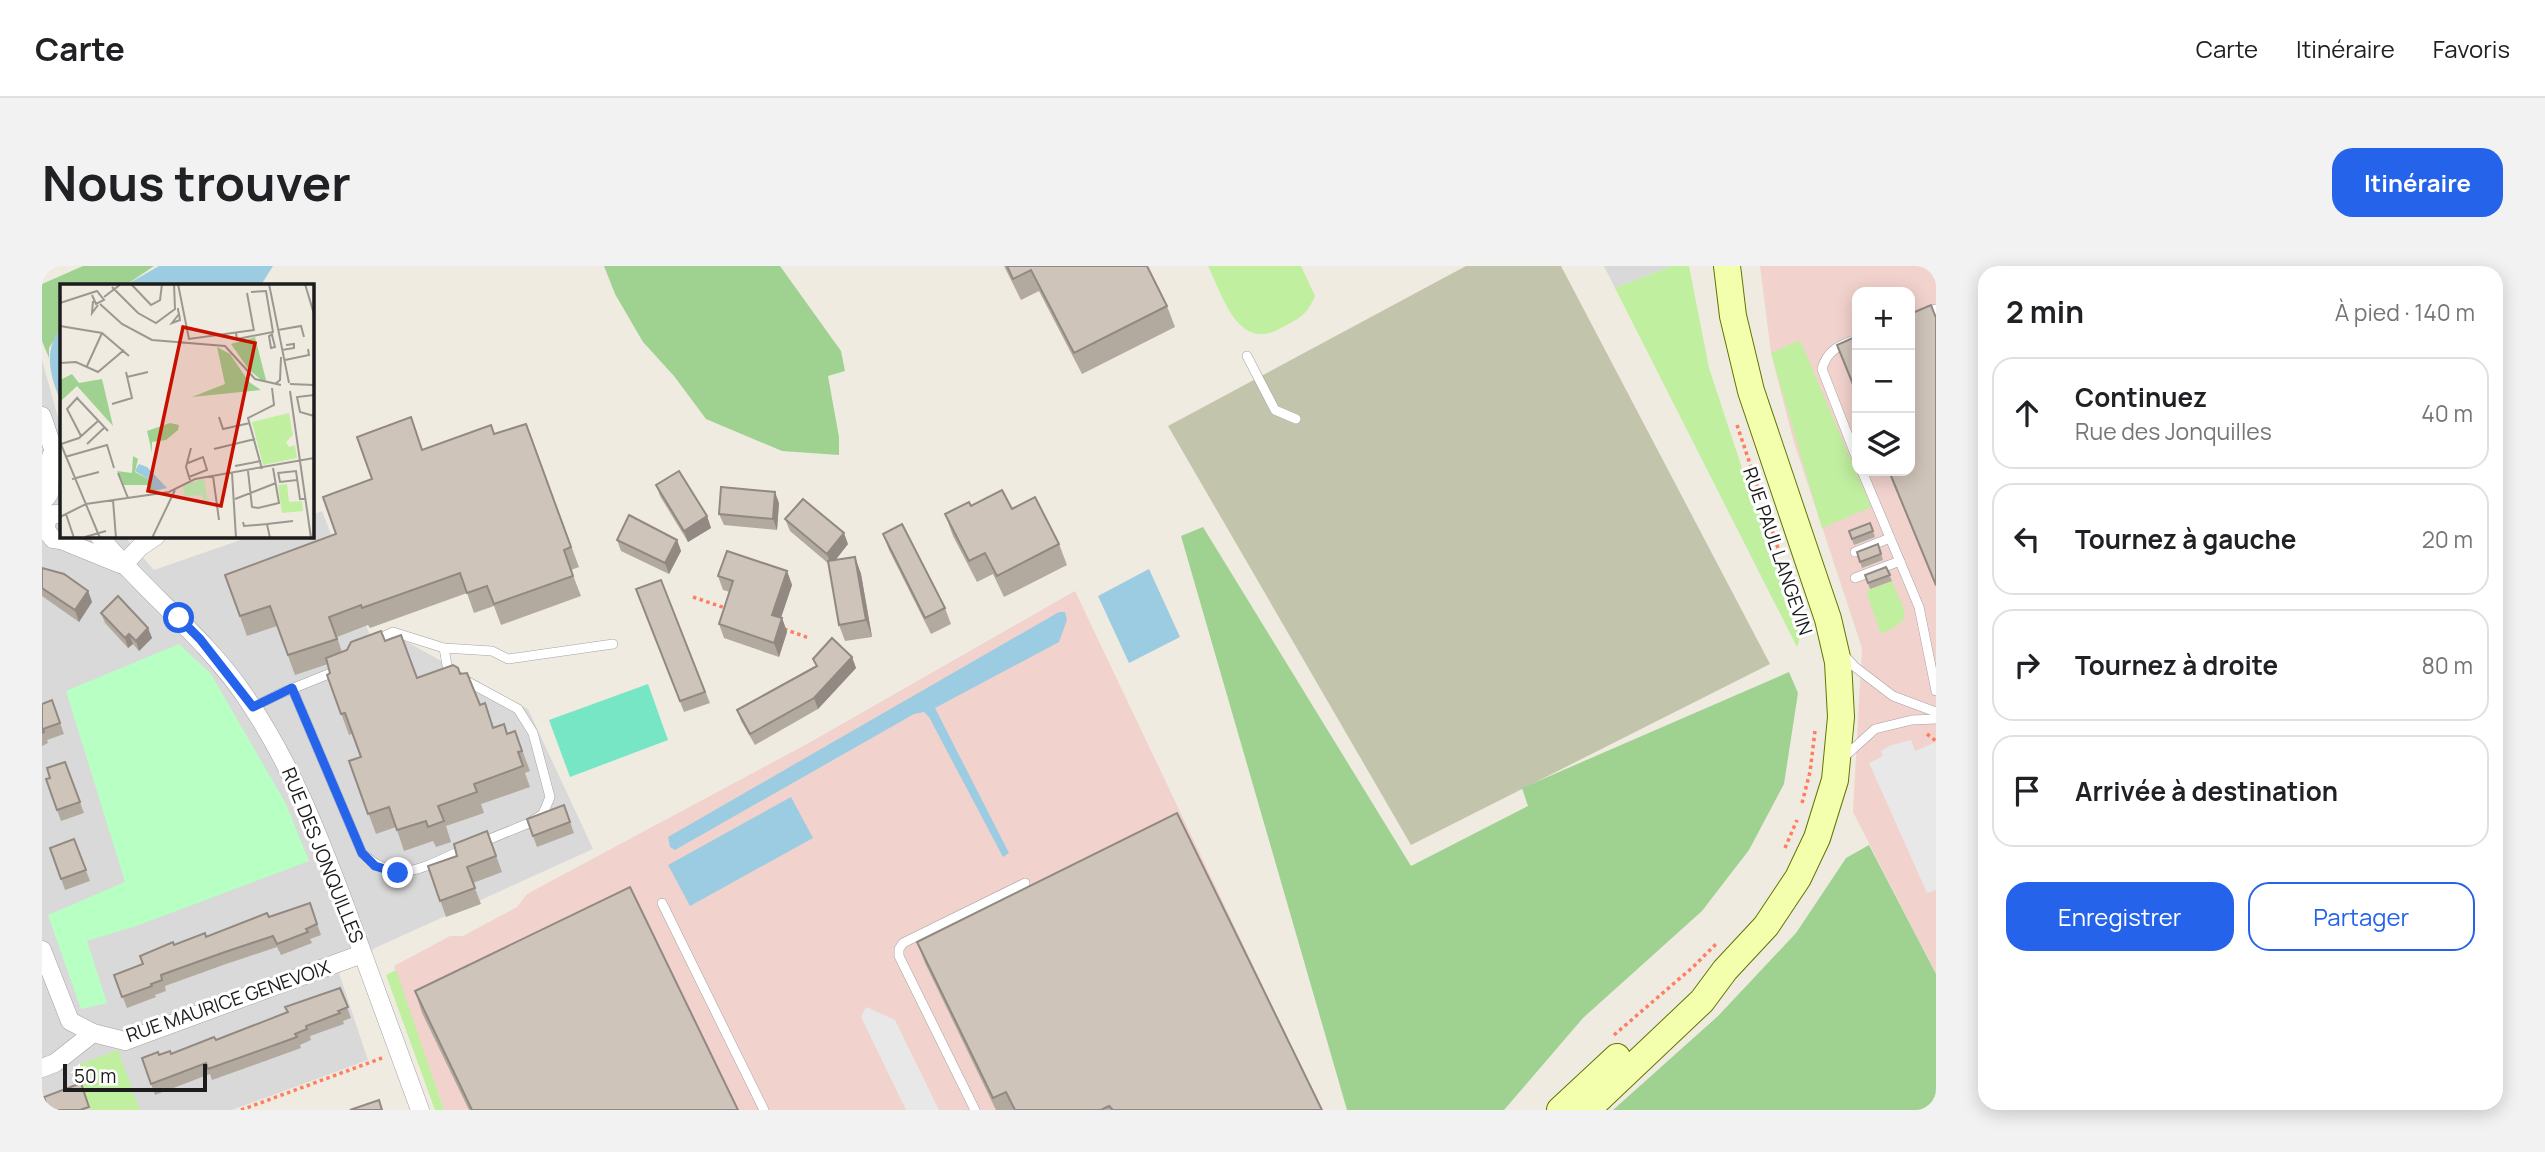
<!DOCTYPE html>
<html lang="fr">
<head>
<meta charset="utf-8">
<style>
	:root { --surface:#fff; --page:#f2f2f2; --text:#202124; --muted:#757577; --line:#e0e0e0; --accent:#2563eb }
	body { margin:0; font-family:Manrope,sans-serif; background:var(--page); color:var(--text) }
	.controls { position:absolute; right:21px; top:21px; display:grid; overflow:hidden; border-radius:14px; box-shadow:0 4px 18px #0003 }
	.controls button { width:63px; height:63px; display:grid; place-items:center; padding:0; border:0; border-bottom:2px solid var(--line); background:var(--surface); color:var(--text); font:35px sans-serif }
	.scale { position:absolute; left:21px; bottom:18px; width:144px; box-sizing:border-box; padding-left:7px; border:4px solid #1c1c1c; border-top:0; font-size:19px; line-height:24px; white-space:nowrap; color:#1c1c1c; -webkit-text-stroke:5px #fff; paint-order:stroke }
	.stop { position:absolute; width:21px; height:21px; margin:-16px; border:5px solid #2563eb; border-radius:50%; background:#fff }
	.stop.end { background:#2563eb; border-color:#fff; box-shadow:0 2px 7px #0008 }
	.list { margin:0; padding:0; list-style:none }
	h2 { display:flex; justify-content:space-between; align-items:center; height:91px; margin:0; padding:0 28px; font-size:30px }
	h2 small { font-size:23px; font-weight:400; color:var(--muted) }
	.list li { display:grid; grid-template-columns:46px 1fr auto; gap:21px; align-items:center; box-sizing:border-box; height:112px; margin:0 14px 14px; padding:0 14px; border:2px solid var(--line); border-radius:21px }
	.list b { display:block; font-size:26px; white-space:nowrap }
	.list p { margin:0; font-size:23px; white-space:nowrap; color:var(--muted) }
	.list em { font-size:23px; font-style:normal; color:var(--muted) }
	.actions { display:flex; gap:14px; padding:21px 28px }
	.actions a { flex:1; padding:16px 0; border:2px solid var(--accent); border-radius:21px; text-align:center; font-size:24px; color:var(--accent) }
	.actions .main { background:var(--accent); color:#fff }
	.icon { flex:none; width:38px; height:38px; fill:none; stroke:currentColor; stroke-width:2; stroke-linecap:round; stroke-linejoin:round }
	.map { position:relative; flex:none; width:1894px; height:844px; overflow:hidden; border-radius:21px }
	header { display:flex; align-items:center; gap:42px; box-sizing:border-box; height:98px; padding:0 35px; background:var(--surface); border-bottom:2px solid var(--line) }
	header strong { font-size:33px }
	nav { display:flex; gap:38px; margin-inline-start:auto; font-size:24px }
	.intro { display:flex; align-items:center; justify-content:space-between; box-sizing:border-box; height:168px; padding:0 42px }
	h1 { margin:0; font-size:49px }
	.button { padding:18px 32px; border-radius:21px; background:var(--accent); color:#fff; font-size:24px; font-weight:700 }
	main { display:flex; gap:42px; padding:0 42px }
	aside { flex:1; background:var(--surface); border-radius:21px; box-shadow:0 4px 18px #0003 }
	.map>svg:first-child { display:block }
	.residential { fill:#dad9d9 }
	.commercial { fill:#f2d2cd; fill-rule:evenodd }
	.construction { fill:#c2c4ab }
	.grass { fill:#c0efa0 }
	.forest { fill:#9fd291 }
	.park { fill:#b7ffc3 }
	.pitch { fill:#76e6c4 }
	.parking { fill:#e8e8e8 }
	.water { fill:#9ccce1 }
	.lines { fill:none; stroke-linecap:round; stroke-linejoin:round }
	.service-casing { stroke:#a3a3a3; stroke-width:10 }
	.minor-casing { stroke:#a3a3a3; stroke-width:19 }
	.secondary-casing { stroke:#607600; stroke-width:28 }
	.path { stroke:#ff7e61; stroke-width:3.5; stroke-dasharray:3.5 3.5; stroke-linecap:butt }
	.service { stroke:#fff; stroke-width:9 }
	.minor { stroke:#fff; stroke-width:18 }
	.secondary { stroke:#f4ffae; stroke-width:26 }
	.wall { fill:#b2a99f }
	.shaded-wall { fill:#918982 }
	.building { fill:#cfc4b9; stroke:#918982; stroke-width:2 }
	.route { stroke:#2563eb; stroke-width:9 }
	.labels { text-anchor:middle; stroke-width:6; stroke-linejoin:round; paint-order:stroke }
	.street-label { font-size:19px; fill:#1c1c1c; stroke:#fff }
	.inset-road { fill:none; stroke:#9b9892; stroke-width:2 }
	.view { fill:#c81000; fill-opacity:0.15; stroke:#c81000; stroke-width:3.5 }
	.inset-edge { fill:none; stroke:#1c1c1c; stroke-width:3.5 }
</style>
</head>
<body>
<header>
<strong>Carte</strong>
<nav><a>Carte</a><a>Itinéraire</a><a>Favoris</a></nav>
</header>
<div class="intro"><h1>Nous trouver</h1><a class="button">Itinéraire</a></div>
<main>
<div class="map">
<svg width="1894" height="844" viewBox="0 0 1894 844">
	<rect width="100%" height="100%" fill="#efebe0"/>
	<g class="residential">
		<polygon points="1562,0 1630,0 1573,22"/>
		<polygon points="0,94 19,162 19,270 82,270 112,304 210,270 270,270 270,249 280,245 331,377 358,372 486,443 551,583 333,682 297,707 326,794 190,844 0,844"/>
	</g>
	<g class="commercial">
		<path d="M1718,0H1894V708L1811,546L1820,382L1751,173L1729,87ZM1815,26H1868V205H1815Z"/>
		<polygon points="1033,325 1280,844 402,844 352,700 408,670 421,670 475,641 485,628 765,478"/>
	</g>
	<polygon class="construction" points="1424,0 1519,0 1728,398 1369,579 1126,160"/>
	<g class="grass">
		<path d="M1166,0H1259L1273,30C1264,50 1258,52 1239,62C1196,87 1181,30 1166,0Z"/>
		<polygon points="1630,0 1647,0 1667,102 1703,211 1761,362 1755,381 1573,22"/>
		<polygon points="1758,74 1829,241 1780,262 1729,87"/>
		<path d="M1850,315C1862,347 1875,352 1839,368L1824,325Z"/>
		<polygon points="354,704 402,844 393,844 344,709"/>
		<polygon points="76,784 98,844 49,844 33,800"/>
	</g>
	<g class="forest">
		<polygon points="41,0 112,0 84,19 19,19 19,63 7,82 7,92 0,75 0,18"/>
		<polygon points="562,0 738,0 799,85 803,105 786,110 797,171 797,189 740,185 664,153 632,110 601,76 573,28"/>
		<polygon points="1161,261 1369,600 1486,540 1480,522 1747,406 1756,427 1742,518 1707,584 1660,645 1541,752 1462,844 1305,844 1139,270"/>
		<polygon points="1827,579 1894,708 1894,844 1571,844 1676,750 1754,667 1804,592"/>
	</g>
	<polygon class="park" points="137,378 169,408 244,538 267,595 97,659 45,675 65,737 39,743 6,649 83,616 24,425"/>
	<polygon class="pitch" points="606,418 626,474 528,511 507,454"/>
	<g class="parking">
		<polygon points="1869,474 1873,485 1894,476 1894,624 1885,627 1827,497 1841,490 1839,485 1847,480"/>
		<polygon points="824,741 853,754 897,844 864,844 819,751"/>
	</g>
	<g class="water">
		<polygon points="117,0 231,0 219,19 84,19"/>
		<path d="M19,63V136C9,113 0,84 19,63Z"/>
		<polygon points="1107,303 1138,371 1087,397 1056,330"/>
		<polygon points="1017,346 1023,346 1025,354 1017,376 893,442 967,587 961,591 887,451 882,446 872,448 633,584 628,581 626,571"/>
		<polygon points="749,531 771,572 648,640 626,599"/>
	</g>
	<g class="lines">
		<defs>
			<g id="service">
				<polyline points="1868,53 1894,43"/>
				<path d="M1815,73C1798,79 1785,84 1780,103L1815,193"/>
				<polyline points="1205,90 1233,144 1254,153"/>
				<polyline points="1820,205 1877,341 1894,425"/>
				<polyline points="1813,286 1848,272"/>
				<polyline points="1813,312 1858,295"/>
				<polyline points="333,374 351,366 402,382 450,385 466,393 571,378"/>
				<polyline points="402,382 406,405 476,443 491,467 508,531 501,548 487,557 438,577"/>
				<polyline points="1802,389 1813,401 1851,430 1894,446"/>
				<path d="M250,422L320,587C357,622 384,599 425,582"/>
				<polyline points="211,441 237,428 299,403"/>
				<polyline points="1802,491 1833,463 1870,454 1894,453"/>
				<polyline points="620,637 722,844"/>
				<polyline points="933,844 857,690 857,683 861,677 983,617"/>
			</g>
			<g id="minor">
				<polyline points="0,150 19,207"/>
				<polyline points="0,237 7,228 9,190"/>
				<polyline points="19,248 12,248 5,253 4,264 11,273 19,274 26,270"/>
				<path d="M57,270C103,326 162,370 203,430C249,497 277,570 305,645C329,711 354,778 378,844"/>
				<polyline points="19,274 78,298"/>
				<polyline points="81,299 98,281 114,270"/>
				<polyline points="0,684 28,755 51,767 83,775 320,688"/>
				<polyline points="0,802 13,797 51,767"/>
			</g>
			<g id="secondary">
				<polyline points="1518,844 1575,791"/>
				<polyline points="1545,844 1660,735 1683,704 1724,660 1756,612 1775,572 1793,514 1799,451 1796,396 1786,353 1709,125 1691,50 1685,0"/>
			</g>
		</defs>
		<use href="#service" class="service-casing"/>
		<use href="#minor" class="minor-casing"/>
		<use href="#secondary" class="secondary-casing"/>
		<g class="path">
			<polyline points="1695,159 1737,285"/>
			<polyline points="651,331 686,343"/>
			<polyline points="742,363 767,372"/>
			<polyline points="1885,468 1894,475"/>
			<polyline points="1760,537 1768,506 1773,465"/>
			<polyline points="1743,582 1755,554"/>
			<polyline points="1572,769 1651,701 1676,676"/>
			<polyline points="199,844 340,792"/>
		</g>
		<use href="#service" class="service"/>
		<use href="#minor" class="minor"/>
		<use href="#secondary" class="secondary"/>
	</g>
	<g class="wall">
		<polygon points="962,0 1105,0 1125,40 1133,61 1040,108 997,25 979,34"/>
		<polygon points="1894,52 1894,321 1846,205 1868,205"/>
		<polygon points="484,158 537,301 529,304 539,330 459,359 452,340 432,347 425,327 328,362 326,359 295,371 300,386 343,375 375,412 418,408 452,462 465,468 473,465 488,505 483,507 488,521 439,538 442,547 404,560 409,576 394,581 391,575 362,585 354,561 334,568 307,495 319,491 310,468 307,469 285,409 288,407 286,398 253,409 235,360 205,370 183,309 294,268 380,184 452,168"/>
		<polygon points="614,219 665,250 669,262 646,276 618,230"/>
		<polygon points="737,237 735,264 682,259 677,248"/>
		<polygon points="929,240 970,243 1017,278 1025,299 962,331 951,308 935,316 911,270 903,248"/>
		<polygon points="743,253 806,278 793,294 813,291 819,308 830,371 803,375 797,359 787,298 748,265"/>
		<polygon points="1828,257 1833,271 1812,279 1807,265"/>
		<polygon points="841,268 903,342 909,358 889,368 847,284"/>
		<polygon points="575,274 635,274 639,285 627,308 579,285"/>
		<polygon points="1836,278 1841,294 1820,302 1815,286"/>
		<polygon points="1844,301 1850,315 1828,323 1823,309"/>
		<polygon points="0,302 46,325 50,336 37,356 0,330"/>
		<polygon points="745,305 750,319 739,352 740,352 745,366 737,391 682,372 677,358 688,326 681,324 676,310"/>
		<polygon points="619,314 668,437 642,446 594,323"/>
		<polygon points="59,347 106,362 110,372 97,385 91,378 86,382 63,357"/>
		<polygon points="810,391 814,402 776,443 713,479 699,455 695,444"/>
		<polygon points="10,434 22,468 5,474 6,477 0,480 0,438"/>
		<polygon points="23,496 42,547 19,555 4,513 8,512"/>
		<polygon points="522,539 532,567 495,581 491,570"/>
		<polygon points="445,565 460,606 431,617 439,638 404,651 386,600 415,590"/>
		<polygon points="32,573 48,615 23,624 8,582"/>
		<polygon points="268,637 279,669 268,673 270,677 239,689 235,681 184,698 123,720 124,725 113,729 114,731 85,742 72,709 101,698 132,679 164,671 227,651"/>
		<polygon points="875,676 1280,844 954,844 883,697"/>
		<polygon points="298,722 309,752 301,755 302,758 268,770 269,774 258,779 259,782 170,814 168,808 113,829 100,792 117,789 129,788 174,774 246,746"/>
		<polygon points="373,725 696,844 427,844 380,747"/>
	</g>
	<g class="shaded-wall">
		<polygon points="733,226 737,237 735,264 731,253"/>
		<polygon points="665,250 669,262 646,276 642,265"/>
		<polygon points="802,267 806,278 789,300 785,288"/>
		<polygon points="635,274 639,285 627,308 623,297"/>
		<polygon points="813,291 819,308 830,371 824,354"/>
		<polygon points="745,305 750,319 735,363 730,349"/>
		<polygon points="46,325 50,336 37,356 33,344"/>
		<polygon points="740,352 745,366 737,391 732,377"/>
		<polygon points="106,362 110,372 97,385 94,375"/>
		<polygon points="87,368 91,378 86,382 83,372"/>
		<polygon points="810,391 814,402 776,443 772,432"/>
	</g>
	<g class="building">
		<polygon points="965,0 1105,0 1125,40 1032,87 989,4 971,13"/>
		<polygon points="1889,39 1894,52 1894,319 1847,205 1868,205 1868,48"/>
		<polygon points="1815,70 1815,128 1795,79"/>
		<polygon points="369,151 380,184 449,159 452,168 484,158 529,281 522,284 531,310 452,338 445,320 425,327 418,307 320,342 319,339 287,351 295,373 246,389 228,340 198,350 183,309 294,268 281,231 330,213 315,171"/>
		<polygon points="637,205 665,250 642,265 614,219"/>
		<polygon points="679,221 733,226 731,253 677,248"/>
		<polygon points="960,224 970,243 993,231 1017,278 955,310 943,287 927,295 903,248 927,236 929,240"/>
		<polygon points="761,233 802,267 785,288 743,253"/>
		<polygon points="587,249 635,274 623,297 575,274"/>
		<polygon points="1828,257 1831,265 1810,273 1807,265"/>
		<polygon points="860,258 903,342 883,352 841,268"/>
		<polygon points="1836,278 1839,288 1818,296 1815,286"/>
		<polygon points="685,285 745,305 730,349 740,352 732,377 677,358 691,315 676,310"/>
		<polygon points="813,291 824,354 797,359 786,295"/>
		<polygon points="1844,301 1848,309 1826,317 1823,309"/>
		<polygon points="0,302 22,308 46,325 33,344 0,322"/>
		<polygon points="619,314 663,426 638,435 594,323"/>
		<polygon points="76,330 106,362 94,375 87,368 83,372 59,347"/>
		<polygon points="339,365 343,375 359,369 375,412 411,399 416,402 418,408 425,407 438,439 443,437 451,462 462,458 465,468 473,465 480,485 476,486 481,500 432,518 435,526 396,540 402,555 386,561 384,555 355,564 347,541 326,548 307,495 319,491 303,447 299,448 285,409 288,407 284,392 305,384 309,376"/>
		<polygon points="790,372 810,391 772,432 708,468 695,444 775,400 771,393"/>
		<polygon points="10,434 18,457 1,463 2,466 0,467 0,438"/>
		<polygon points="23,496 38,536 15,544 4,513 8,512 5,502"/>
		<polygon points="522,539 528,556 491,570 485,553"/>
		<polygon points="1135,547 1280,844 1071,844 1067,840 1059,844 973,844 964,826 951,832 875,676"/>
		<polygon points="445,565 454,590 425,601 433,622 398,635 386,600 415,590 412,578"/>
		<polygon points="32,573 44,604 19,613 8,582"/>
		<polygon points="588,621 696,844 430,844 373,725"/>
		<polygon points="268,637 275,658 264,663 266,666 235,678 231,670 180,687 119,709 120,714 109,718 110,720 80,731 72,709 101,698 98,690 131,676 132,679 163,667 164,671 225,647 227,651"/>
		<polygon points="298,722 306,741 296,745 298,747 264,760 265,763 253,768 255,771 166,803 164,797 109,818 100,792 116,786 117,789 128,785 129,788 172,771 174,774 246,746 243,741"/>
		<polygon points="39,817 47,841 38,844 6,844 2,831"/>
		<polygon points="337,834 340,844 308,844"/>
	</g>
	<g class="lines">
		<polyline class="route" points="137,352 158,373 211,441 250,422 320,587 333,600 356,607"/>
	</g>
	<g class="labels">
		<g class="street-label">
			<text transform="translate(1736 285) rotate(71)" y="7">RUE PAUL LANGEVIN</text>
			<text transform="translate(281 589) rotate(68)" y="7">RUE DES JONQUILLES</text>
			<text transform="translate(186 735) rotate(-19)" y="7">RUE MAURICE GENEVOIX</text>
		</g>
	</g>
	<g transform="translate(18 18)">
		<rect width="254" height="254" fill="#efebe0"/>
		<path d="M229,129L233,151L226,158L229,163L235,161L237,174L203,181L192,138ZM227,200L229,218L242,217L243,227L222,229L218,201Z" fill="#c0efa0"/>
		<path d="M195,53L206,96L204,98L189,86L171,60ZM157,63L170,70L189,98L201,106L132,113L165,100ZM12,90L19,99L42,95L53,142L17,102L1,117L0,96ZM110,139L119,141L118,146L106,156L92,158V169L87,147ZM73,172L78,175L75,188L90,196L96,208L90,209L88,201H63L57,187L72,189Z" fill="#9fd291"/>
		<path d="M144,194L147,215L153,214L144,218L142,211L125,212L123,202Z" fill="#b7ffc3"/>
		<path d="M79,180L87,183L107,204L94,207L90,196L75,187Z" fill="#9ccce1"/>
		<path class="inset-road" d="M71,0L91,21L100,16L102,0M118,0L129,55L194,46M209,0L229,99M245,0L254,30M52,3L78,29L96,39L115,25L114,0M187,9L194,47M44,13L61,0M33,17L32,29L38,21M0,19L37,7L44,16L36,20L32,11M40,20L62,40L92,56L165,62L195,95L221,101M118,24V26L119,30L120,36L112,39L119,30M0,42L42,49L69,72M218,46L241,42L244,53M176,49L177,55L213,48L206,7L191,8M212,51L215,63L211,64L209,52L213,50M222,66L234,64V60L226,61M225,76L249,71L248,65M0,79L16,78L38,88L64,66M27,82L42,49M67,93L88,88M215,100L220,96L221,73M230,100L254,101M230,107L251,254M254,111L237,113L240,128L254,132M18,113L7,125L21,152M17,114L48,147M52,120L72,114L66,88M159,133L163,145L190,139M0,158L40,254M1,160L19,154L38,137M27,160L45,143M154,165L195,155M5,173L47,161L54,184M128,179L143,173L147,186L129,193M175,182L201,177M202,185L188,134L214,121L212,104M188,187L192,223L198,224L219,219L213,184M218,188L220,198L237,196M58,189L68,214M172,189L176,254M218,189L236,187L240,215H246M153,192L159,236M12,195L39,188M130,196L126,183L131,164M175,215L216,199M53,216L56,254M6,230L14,254M0,233L26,220L109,208L135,195L254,174M183,238L184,242L207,240L210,254M207,240L233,237M25,253L46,247M92,254L115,206"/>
		<path class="view" d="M123,43L195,59L161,222L88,207Z"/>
		<rect width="254" height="254" class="inset-edge"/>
	</g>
</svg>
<div class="controls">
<button>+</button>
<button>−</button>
<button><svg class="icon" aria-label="layers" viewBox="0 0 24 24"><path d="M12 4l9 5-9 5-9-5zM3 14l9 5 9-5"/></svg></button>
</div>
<div class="scale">50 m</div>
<div class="stop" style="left:137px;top:352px"></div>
<div class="stop end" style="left:356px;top:607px"></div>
</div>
<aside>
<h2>2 min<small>À pied · 140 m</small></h2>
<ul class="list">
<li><svg class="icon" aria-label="ahead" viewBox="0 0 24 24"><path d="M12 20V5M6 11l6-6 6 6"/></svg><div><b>Continuez</b><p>Rue des Jonquilles</p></div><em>40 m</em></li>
<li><svg class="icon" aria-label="left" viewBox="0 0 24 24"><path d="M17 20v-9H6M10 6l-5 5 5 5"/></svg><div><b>Tournez à gauche</b></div><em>20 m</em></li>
<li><svg class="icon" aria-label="right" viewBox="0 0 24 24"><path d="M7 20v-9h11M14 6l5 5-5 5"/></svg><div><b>Tournez à droite</b></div><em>80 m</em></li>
<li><svg class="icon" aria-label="arrive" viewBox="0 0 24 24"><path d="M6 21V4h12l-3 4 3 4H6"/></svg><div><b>Arrivée à destination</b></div></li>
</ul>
<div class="actions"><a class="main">Enregistrer</a><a>Partager</a></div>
</aside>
</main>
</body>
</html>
